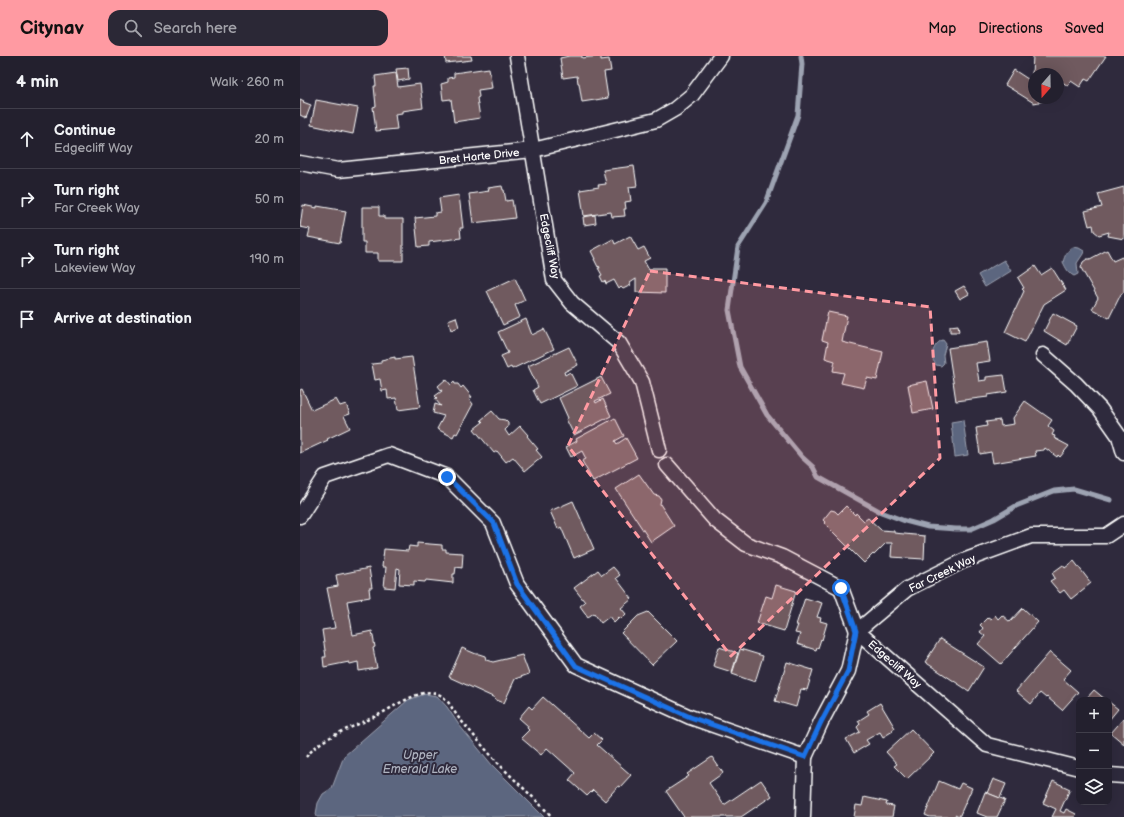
<!DOCTYPE html>
<html lang="en">
<head>
<meta charset="utf-8">
<style>
	:root { --surface:#23202e; --page:#2b2836; --text:#f1f3f6; --muted:#a3a3aa; --line:#403e4a; --accent:#ff9aa2 }
	body { margin:0; font-family:"Balsamiq Sans",sans-serif; background:var(--page); color:var(--text) }
	.controls { position:absolute; right:12px; bottom:12px; display:grid; overflow:hidden; border-radius:8px; box-shadow:0 4px 16px #0002 }
	.controls button { width:36px; height:36px; display:grid; place-items:center; padding:0; border:0; border-bottom:1px solid var(--line); background:var(--surface); color:var(--text); font:20px sans-serif }
	.compass { position:absolute; left:728px; top:12px; width:36px; height:36px; border-radius:50%; background:var(--surface); box-shadow:0 4px 16px #0002; rotate:200deg }
	.stop { position:absolute; width:12px; height:12px; margin:-9px; border:3px solid #1a73e8; border-radius:50%; background:#fff }
	.stop.end { background:#1a73e8; border-color:#fff; box-shadow:0 1px 4px #0008 }
	.list { margin:0; padding:0; list-style:none }
	h2 { display:flex; justify-content:space-between; align-items:center; height:52px; margin:0; padding:0 16px; font-size:17px }
	h2 small { font-size:13px; font-weight:400; color:var(--muted) }
	.list li { display:grid; grid-template-columns:26px 1fr auto; gap:12px; align-items:center; box-sizing:border-box; height:60px; padding:0 16px; border-top:1px solid var(--line) }
	.list b { display:block; font-size:15px; white-space:nowrap }
	.list p { margin:0; font-size:13px; white-space:nowrap; color:var(--muted) }
	.list em { font-size:13px; font-style:normal; color:var(--muted) }
	.icon { flex:none; width:22px; height:22px; fill:none; stroke:currentColor; stroke-width:2; stroke-linecap:round; stroke-linejoin:round }
	.map { position:relative; flex:none; width:824px; height:761px; overflow:hidden }
	header { display:flex; align-items:center; gap:24px; box-sizing:border-box; height:56px; padding:0 20px; background:var(--accent); color:#111 }
	header strong { font-size:19px }
	nav { display:flex; gap:22px; margin-inline-start:auto; font-size:14px }
	.search { width:280px; height:36px; background:var(--page); display:flex; align-items:center; gap:10px; box-sizing:border-box; padding:0 14px; border-radius:12px; color:var(--muted); font-size:15px }
	main { display:flex }
	aside { flex:1; background:var(--surface) }
	.map>svg:first-child { display:block }
	.water { fill:#5c667f; stroke:#9da3b2 }
	.lines { fill:none; stroke-linecap:round; stroke-linejoin:round }
	.stream { stroke:#9da3b2; stroke-width:5 }
	.building { fill:#705a5e; stroke:#fff }
	.minor-casing { stroke:#fff; stroke-width:17 }
	.path { stroke:#fff; stroke-width:2.5; stroke-dasharray:3 3; stroke-linecap:butt }
	.minor { stroke:#2f2a3d; stroke-width:14 }
	.route { stroke:#1a73e8; stroke-width:5 }
	.marked { fill:#ff9aa2; fill-opacity:0.2; stroke:#ff9aa2; stroke-width:3; stroke-dasharray:8 5; stroke-linejoin:round }
	.labels { text-anchor:middle; stroke-width:4; stroke-linejoin:round; paint-order:stroke }
	.street-label { font-size:11px; fill:#fff; stroke:#2f2a3d }
	.water-label { font-size:12px; font-style:italic; fill:#aeb2bf; stroke:#2f2a3d }
</style>
</head>
<body>
<header>
<strong>Citynav</strong>
<div class="search"><svg class="icon" aria-label="search" viewBox="0 0 24 24"><circle cx="10" cy="10" r="6"/><path d="M15 15l6 6"/></svg>Search here</div>
<nav><a>Map</a><a>Directions</a><a>Saved</a></nav>
</header>
<main>
<aside>
<h2>4 min<small>Walk · 260 m</small></h2>
<ul class="list">
<li><svg class="icon" aria-label="ahead" viewBox="0 0 24 24"><path d="M12 20V5M6 11l6-6 6 6"/></svg><div><b>Continue</b><p>Edgecliff Way</p></div><em>20 m</em></li>
<li><svg class="icon" aria-label="right" viewBox="0 0 24 24"><path d="M7 20v-9h11M14 6l5 5-5 5"/></svg><div><b>Turn right</b><p>Far Creek Way</p></div><em>50 m</em></li>
<li><svg class="icon" aria-label="right" viewBox="0 0 24 24"><path d="M7 20v-9h11M14 6l5 5-5 5"/></svg><div><b>Turn right</b><p>Lakeview Way</p></div><em>190 m</em></li>
<li><svg class="icon" aria-label="arrive" viewBox="0 0 24 24"><path d="M6 21V4h12l-3 4 3 4H6"/></svg><div><b>Arrive at destination</b></div></li>
</ul>
</aside>
<div class="map">
<svg width="824" height="761" viewBox="0 0 824 761">
	<rect width="100%" height="100%" fill="#2f2a3d"/>
	<filter id="ink" filterUnits="userSpaceOnUse"><feTurbulence type="fractalNoise" baseFrequency=".025" numOctaves="2"/><feDisplacementMap in="SourceGraphic" scale="8" xChannelSelector="R" yChannelSelector="G"/><feConvolveMatrix kernelMatrix="1 2 1 2 8 2 1 2 1" color-interpolation-filters="sRGB"/></filter>
	<g filter="url(#ink)">
		<g class="water">
			<path d="M773,191L779,192L784,195L783,198L777,207L778,218L774,220C768,217 766,212 763,206C765,199 767,195 773,191Z"/>
			<polygon points="704,204 711,215 685,231 678,219"/>
			<path d="M643,284L646,288L643,299L644,307L641,310L636,309C635,307 633,305 633,303C631,295 636,286 643,284Z"/>
			<polygon points="663,364 668,399 655,401 651,366"/>
			<polygon points="125,638 137,640 147,651 159,669 192,709 244,761 17,761 16,758 18,747 23,738 32,732 44,700 108,644"/>
		</g>
		<g class="lines">
			<polyline class="stream" points="501,0 502,8 498,59 466,147 438,191 429,254 440,311 467,359 502,401 513,411 518,421 581,456 605,465 628,471 656,473 671,473 694,463 716,450 754,435 774,433 811,444"/>
		</g>
		<g class="building">
			<polygon points="145,0 171,0 172,4 146,7"/>
			<polygon points="269,0 282,0 282,2 301,0 301,4 309,3 311,15 304,16 308,42 282,46 279,27 278,27 277,20 263,22 260,2"/>
			<polygon points="733,0 806,0 789,25 785,23 780,31 771,25 768,30 758,23 758,18 732,18"/>
			<polygon points="108,12 109,23 98,25 96,13"/>
			<polygon points="189,12 192,32 178,34 179,41 177,42 180,62 154,66 151,43 143,44 141,28 148,26 148,22 154,21 154,17"/>
			<polygon points="714,14 734,27 734,42 746,42 744,45 734,47 705,29"/>
			<polygon points="96,17 98,31 120,28 123,52 102,55 102,57 95,58 97,73 76,75 73,51 76,50 74,30 76,30 75,20"/>
			<polygon points="0,43 4,45 3,46 11,49 6,62 0,59"/>
			<polygon points="16,44 58,52 53,78 11,69"/>
			<polygon points="334,110 337,130 329,131 331,145 325,146 326,153 324,153 325,160 312,161 311,156 284,160 280,134 299,131 298,129 306,128 303,114"/>
			<polygon points="202,130 203,134 204,134 206,145 212,144 215,162 173,167 169,138 189,135 188,132"/>
			<polygon points="824,131 824,183 808,180 809,176 799,179 794,175 793,169 789,170 785,155 802,151 798,138"/>
			<polygon points="159,139 163,172 160,172 161,182 129,186 129,190 118,191 115,162 135,160 135,157 141,156 139,142"/>
			<polygon points="3,149 17,152 17,150 46,155 40,187 8,181 10,173 0,171"/>
			<polygon points="62,151 79,151 79,160 84,160 84,163 103,163 103,205 78,205 78,197 65,197 65,186 62,186"/>
			<polygon points="295,159 296,167 284,169 283,161"/>
			<polygon points="330,180 338,194 344,191 350,202 344,205 349,214 351,214 352,212 365,212 365,237 336,236 336,223 330,227 331,229 323,233 321,231 319,233 314,224 306,228 305,225 303,226 300,220 302,219 298,212 300,212 299,210 298,211 294,203 295,203 291,195 313,183 315,188"/>
			<polygon points="807,194 813,205 822,201 824,205 824,236 821,238 809,262 792,253 798,242 781,212 783,206 787,203 790,203"/>
			<polygon points="735,210 741,219 752,212 766,234 744,248 725,286 705,276 724,235 722,233 724,232 718,222"/>
			<polygon points="215,222 225,244 215,249 220,261 203,269 187,235"/>
			<polygon points="664,230 669,238 660,243 655,235"/>
			<polygon points="528,256 547,260 542,286 583,296 577,324 567,322 564,332 541,327 544,317 533,315 535,305 525,302 528,286 522,284"/>
			<polygon points="753,257 777,270 767,289 744,275"/>
			<polygon points="156,261 159,271 151,274 148,264"/>
			<polygon points="226,263 232,279 244,273 254,293 212,313 211,311 207,313 201,300 208,297 198,276"/>
			<polygon points="658,269 659,276 650,276 650,270"/>
			<polygon points="687,286 690,305 676,307 679,325 686,324 686,321 704,319 707,336 688,339 688,341 656,345 648,292"/>
			<polygon points="269,291 278,309 264,316 265,319 270,316 277,330 240,348 233,334 238,331 228,310"/>
			<polygon points="95,301 95,303 112,301 120,351 98,354 96,342 88,343 87,334 82,335 80,323 75,324 72,308 81,307 81,304"/>
			<polygon points="301,321 310,338 295,345 296,347 303,343 311,360 274,379 266,363 268,362 259,342"/>
			<polygon points="146,323 151,329 154,326 155,328 158,328 161,332 163,330 172,341 169,343 173,348 157,378 155,377 153,381 137,373 144,360 133,357 135,348 141,350 135,343 137,342 135,340 142,335 138,330"/>
			<polygon points="627,325 633,353 613,357 608,329"/>
			<polygon points="2,333 12,354 36,343 40,350 46,348 50,358 44,360 50,372 27,383 28,384 0,397 0,334"/>
			<polygon points="725,345 752,364 748,370 754,375 752,379 755,380 754,382 769,390 760,401 758,399 757,401 745,392 744,394 735,395 736,400 693,407 691,396 680,398 676,372 687,370 686,366 700,364 701,370 714,368 713,362"/>
			<polygon points="192,355 199,363 205,364 208,367 208,371 205,374 209,380 220,370 228,379 227,380 238,393 236,394 242,401 225,415 213,401 206,406 197,395 194,397 174,373 183,366 181,364"/>
			<polygon points="315,362 324,380 315,385 317,388 326,382 337,402 293,425 282,405 286,403 282,395 271,401 266,391 277,385 276,383"/>
			<polygon points="339,418 354,439 359,440 361,443 360,448 374,470 351,486 316,433"/>
			<polygon points="273,445 294,493 274,502 261,471 258,473 250,455"/>
			<polygon points="546,450 555,459 556,457 564,465 568,462 581,474 594,475 594,477 625,480 624,503 591,501 592,487 586,487 574,499 573,498 564,507 524,467 525,466 523,464 531,454 535,455 538,458"/>
			<polygon points="117,487 142,489 142,493 146,493 146,496 163,497 162,512 156,511 155,518 153,518 153,527 126,524 125,526 114,525 114,529 99,528 100,513 97,512 95,532 84,531 86,511 82,511 84,493 108,495 109,490 117,491"/>
			<polygon points="774,505 791,527 771,543 764,534 760,537 750,525 755,522 752,517 763,509 765,512"/>
			<polygon points="313,511 320,519 316,522 332,543 321,552 326,558 321,563 319,561 314,566 310,560 301,567 294,557 288,561 280,550 285,546 274,532 298,514 302,519"/>
			<polygon points="69,512 72,532 69,532 70,541 47,545 53,579 72,575 75,591 73,592 77,612 59,615 58,606 50,608 49,606 24,611 23,601 26,601 22,574 35,572 27,532 38,530 36,519"/>
			<polygon points="476,529 496,535 484,575 457,567 466,540 472,542"/>
			<polygon points="505,542 522,547 517,561 521,562 520,565 527,567 522,584 521,583 518,592 517,591 516,594 497,588 500,578 495,577 498,569 496,569"/>
			<polygon points="723,552 738,566 701,608 678,588 685,580 680,576 683,572 680,569 688,561 691,563 695,559 698,563 702,559 710,566"/>
			<polygon points="348,556 377,585 352,609 321,577 338,560"/>
			<polygon points="640,583 684,611 669,635 625,606"/>
			<polygon points="419,591 438,597 432,616 413,610"/>
			<polygon points="162,592 176,598 179,598 185,600 186,604 193,606 222,599 229,618 215,623 204,647 194,643 195,642 149,621"/>
			<polygon points="440,593 463,600 455,626 432,618"/>
			<polygon points="750,596 771,614 763,623 778,636 762,654 747,641 746,642 740,637 731,648 716,635"/>
			<polygon points="487,606 513,614 507,634 501,633 496,651 475,645"/>
			<polygon points="794,634 806,644 785,644"/>
			<polygon points="243,641 289,682 294,677 302,684 297,689 331,719 320,731 318,730 305,745 293,734 287,740 269,724 275,717 247,692 241,699 221,682 229,674 227,672 228,670 219,662 229,650 232,653"/>
			<polygon points="809,646 818,653 809,664"/>
			<polygon points="580,647 595,672 592,674 593,675 583,681 580,676 566,684 569,688 554,697 546,683 560,676 557,671 560,668 558,665 569,658 567,655"/>
			<polygon points="824,662 824,688 811,677"/>
			<polygon points="611,673 634,697 607,723 594,710 597,708 586,696"/>
			<polygon points="412,701 423,717 409,727 424,749 461,724 472,740 441,761 384,761 366,735 389,720 387,718"/>
			<polygon points="693,723 706,728 700,742 687,737"/>
			<polygon points="639,725 658,733 661,727 672,732 659,761 655,759 654,761 630,761 625,759"/>
			<polygon points="753,725 770,733 760,755 764,757 766,753 776,758 775,761 752,761 756,753 743,747"/>
			<polygon points="685,736 705,744 697,761 687,761 677,757"/>
			<polygon points="564,741 587,746 586,749 594,750 592,761 554,761 556,749 562,750"/>
		</g>
		<g class="lines">
			<defs>
				<g id="minor">
					<polyline points="217,0 254,224 272,247 319,287 342,326 359,394"/>
					<polyline points="0,107 38,114 233,94 356,64 375,53 392,39 421,0"/>
					<polyline points="743,299 776,328 800,353 819,380 824,397"/>
					<polyline points="367,409 415,464 446,488 482,501 541,532 557,575 687,689 779,712"/>
					<polyline points="0,460 25,421 89,399 147,421 193,467 217,528 276,609 390,661 505,701"/>
					<polyline points="809,719 824,720"/>
					<polyline points="503,761 505,701 521,666 548,615 557,575 607,533 663,505 731,480 806,480 824,468"/>
				</g>
			</defs>
			<use href="#minor" class="minor-casing"/>
			<path class="path" d="M6,701C12,694 18,688 27,683C43,674 60,668 76,660C91,653 122,630 138,638C148,642 152,653 158,661C171,676 184,692 198,707C215,725 235,742 252,761"/>
			<use href="#minor" class="minor"/>
		</g>
	</g>
	<g class="lines" filter="url(#ink)">
		<polyline class="route" points="147,421 194,467 217,528 276,610 390,661 505,701 521,666 548,615 556,575 541,532"/>
	</g>
	<path class="marked" d="M350,215L630,251L640,402L431,600L268,390Z"/>
	<g class="labels">
		<g class="street-label">
			<text transform="translate(179 100) rotate(-6)" y="4">Bret Harte Drive</text>
			<text transform="translate(250 190) rotate(79)" y="4">Edgecliff Way</text>
			<text transform="translate(642 517) rotate(-26)" y="4">Far Creek Way</text>
			<text transform="translate(595 608) rotate(41)" y="4">Edgecliff Way</text>
		</g>
		<g class="water-label">
			<text x="120" y="703">Upper<tspan x="120" dy="14">Emerald Lake</tspan></text>
		</g>
	</g>
</svg>
<div class="controls">
<button>+</button>
<button>−</button>
<button><svg class="icon" aria-label="layers" viewBox="0 0 24 24"><path d="M12 4l9 5-9 5-9-5zM3 14l9 5 9-5"/></svg></button>
</div>
<svg class="compass" viewBox="-18 -18 36 36"><path d="M0-13l5 13h-10z" fill="#e53935"/><path d="M0 13l5-13h-10z" fill="#a3a3aa"/></svg>
<div class="stop" style="left:541px;top:532px"></div>
<div class="stop end" style="left:147px;top:421px"></div>
</div>
</main>
</body>
</html>
